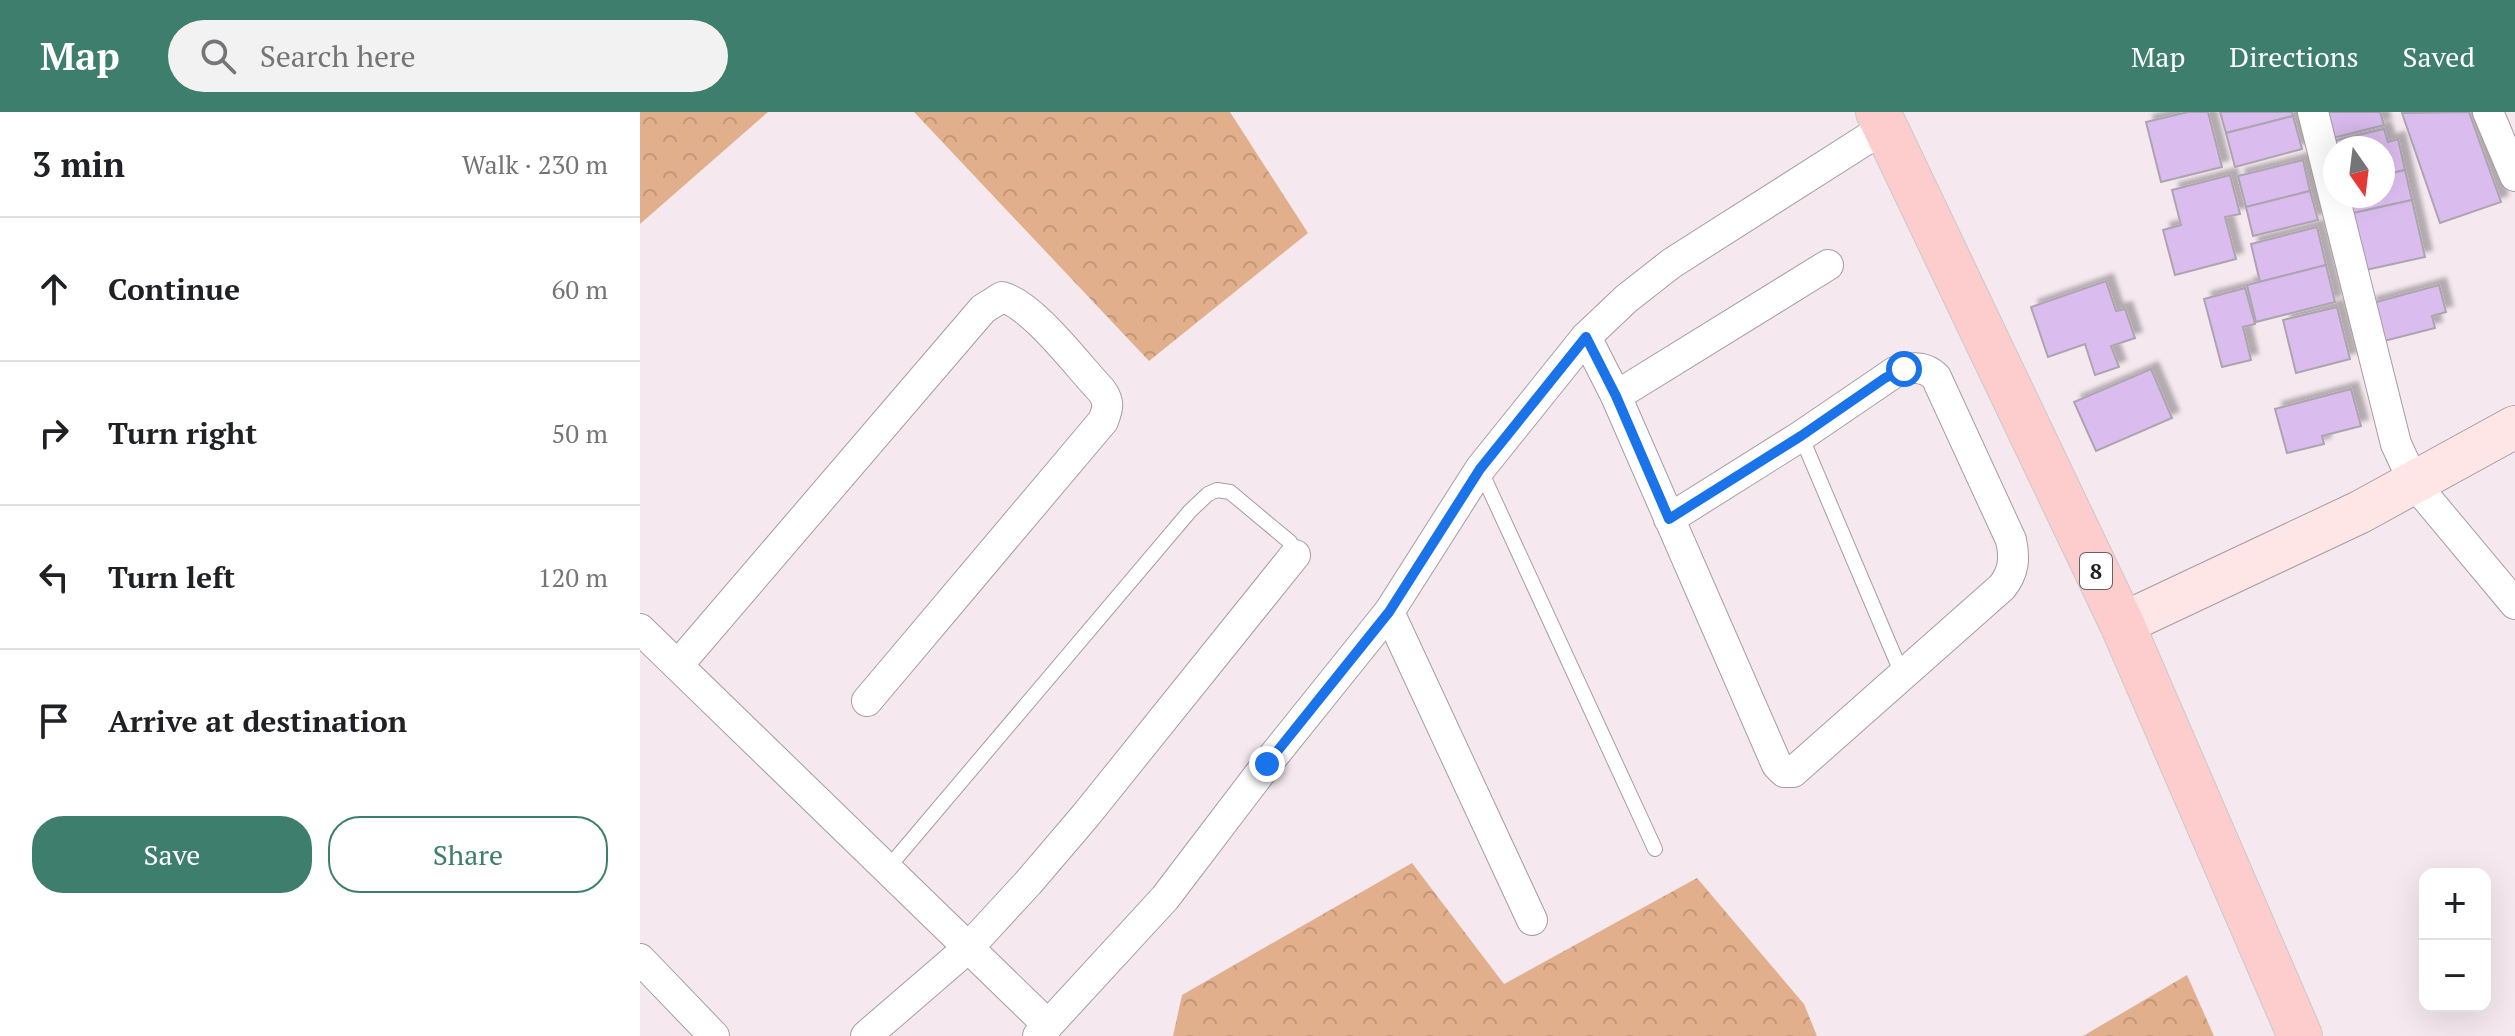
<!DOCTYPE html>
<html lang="en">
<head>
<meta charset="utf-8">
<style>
	:root { --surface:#fff; --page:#f2f2f2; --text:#202124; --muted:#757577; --line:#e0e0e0; --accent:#3e7e6c }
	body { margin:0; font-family:"PT Serif",serif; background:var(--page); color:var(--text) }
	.controls { position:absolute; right:24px; bottom:24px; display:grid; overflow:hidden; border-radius:16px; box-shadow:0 8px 32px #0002 }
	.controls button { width:72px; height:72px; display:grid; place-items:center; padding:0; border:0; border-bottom:2px solid var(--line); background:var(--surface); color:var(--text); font:40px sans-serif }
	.compass { position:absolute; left:1683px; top:24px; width:72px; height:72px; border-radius:50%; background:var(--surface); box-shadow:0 8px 32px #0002; rotate:166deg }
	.stop { position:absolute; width:24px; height:24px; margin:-18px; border:6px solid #1a73e8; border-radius:50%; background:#fff }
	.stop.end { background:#1a73e8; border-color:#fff; box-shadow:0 2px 8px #0008 }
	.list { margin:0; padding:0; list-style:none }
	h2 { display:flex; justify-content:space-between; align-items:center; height:104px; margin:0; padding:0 32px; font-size:34px }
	h2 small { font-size:26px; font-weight:400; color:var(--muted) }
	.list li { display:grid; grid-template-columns:52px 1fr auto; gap:24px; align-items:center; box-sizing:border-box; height:144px; padding:0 32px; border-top:2px solid var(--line) }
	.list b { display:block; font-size:30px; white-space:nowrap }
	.list em { font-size:26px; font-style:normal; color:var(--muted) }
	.actions { display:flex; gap:16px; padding:24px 32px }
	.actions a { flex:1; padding:18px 0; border:2px solid var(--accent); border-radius:32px; text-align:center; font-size:28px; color:var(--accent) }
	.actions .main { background:var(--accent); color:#fff }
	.icon { flex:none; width:44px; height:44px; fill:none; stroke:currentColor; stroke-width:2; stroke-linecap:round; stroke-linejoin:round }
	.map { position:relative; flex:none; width:1875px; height:924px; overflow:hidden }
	header { display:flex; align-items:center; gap:48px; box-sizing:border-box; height:112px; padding:0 40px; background:var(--accent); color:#fff }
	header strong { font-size:38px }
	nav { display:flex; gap:44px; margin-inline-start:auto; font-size:28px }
	.search { width:560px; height:72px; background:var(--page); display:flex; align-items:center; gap:20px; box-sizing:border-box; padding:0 28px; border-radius:44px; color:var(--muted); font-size:30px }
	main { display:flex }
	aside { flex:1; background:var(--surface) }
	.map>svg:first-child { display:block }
	.forest { fill:url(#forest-crowns) }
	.building { fill:#dbbcef; stroke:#aba5af; stroke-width:2; filter:url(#shadow) }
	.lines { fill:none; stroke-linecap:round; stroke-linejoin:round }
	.lane-casing { stroke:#a79ca1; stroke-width:16 }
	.street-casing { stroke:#a79ca1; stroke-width:32 }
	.secondary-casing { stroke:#a79ca1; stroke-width:44 }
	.primary-casing { stroke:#cac9ca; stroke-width:46 }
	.lane { stroke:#fff; stroke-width:14 }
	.street { stroke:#fff; stroke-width:30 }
	.secondary { stroke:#fee6e6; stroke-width:42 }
	.primary { stroke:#fccdcc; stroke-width:44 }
	.route { stroke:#1a73e8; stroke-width:10 }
	.labels { text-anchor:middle; stroke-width:6; stroke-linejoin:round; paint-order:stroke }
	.shield { fill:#fff; stroke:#666264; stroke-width:2 }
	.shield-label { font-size:22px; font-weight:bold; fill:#241f22 }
</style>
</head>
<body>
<header>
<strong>Map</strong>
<div class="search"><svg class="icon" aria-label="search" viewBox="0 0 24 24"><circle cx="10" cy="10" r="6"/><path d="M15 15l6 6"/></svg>Search here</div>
<nav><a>Map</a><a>Directions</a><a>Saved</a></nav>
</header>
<main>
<aside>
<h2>3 min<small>Walk · 230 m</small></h2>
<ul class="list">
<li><svg class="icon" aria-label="ahead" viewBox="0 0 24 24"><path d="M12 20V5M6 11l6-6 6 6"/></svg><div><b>Continue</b></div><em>60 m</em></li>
<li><svg class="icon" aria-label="right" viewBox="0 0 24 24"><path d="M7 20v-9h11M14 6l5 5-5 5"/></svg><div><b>Turn right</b></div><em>50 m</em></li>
<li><svg class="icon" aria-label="left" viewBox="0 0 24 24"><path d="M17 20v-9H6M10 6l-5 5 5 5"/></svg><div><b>Turn left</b></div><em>120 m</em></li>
<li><svg class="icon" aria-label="arrive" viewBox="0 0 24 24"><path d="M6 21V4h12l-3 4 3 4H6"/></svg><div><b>Arrive at destination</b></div></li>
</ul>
<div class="actions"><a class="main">Save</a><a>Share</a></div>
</aside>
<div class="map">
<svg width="1875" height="924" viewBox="0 0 1875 924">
	<defs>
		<pattern id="forest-crowns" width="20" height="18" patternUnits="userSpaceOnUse" patternTransform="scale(2)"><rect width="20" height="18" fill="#e2af8c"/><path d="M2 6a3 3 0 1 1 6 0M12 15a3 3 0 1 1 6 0" fill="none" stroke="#c29678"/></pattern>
		<filter id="shadow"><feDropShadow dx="7" dy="-7" stdDeviation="2" flood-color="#0004"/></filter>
	</defs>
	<rect width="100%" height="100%" fill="#f5e9ef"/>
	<g class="forest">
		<polygon points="0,0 128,0 0,112"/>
		<polygon points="274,0 590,0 668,121 509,249"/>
		<polygon points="772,751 864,872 1057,766 1164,892 1177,924 533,924 542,883"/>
		<polygon points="1547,863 1574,924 1443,924"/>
	</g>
	<g class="building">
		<polygon points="1548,0 1568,0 1582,55 1521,70 1506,10"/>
		<polygon points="1580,0 1652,0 1653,4 1586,21"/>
		<polygon points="1682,0 1740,0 1744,13 1689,27"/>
		<polygon points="1829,0 1861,90 1800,111 1762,1"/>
		<polygon points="1653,4 1662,37 1595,55 1586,21"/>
		<polygon points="1744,17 1748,30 1758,27 1765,58 1743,63 1743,36 1695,36 1692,29"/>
		<polygon points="1663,48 1670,79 1606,95 1598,64"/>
		<polygon points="1765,58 1772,88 1709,102 1704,84 1743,84 1743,63"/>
		<polygon points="1590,63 1600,102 1585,105 1596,147 1535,163 1523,118 1541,113 1532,78"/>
		<polygon points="1670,79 1678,108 1613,124 1606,95"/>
		<polygon points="1772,88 1785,145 1721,159 1709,102"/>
		<polygon points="1677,115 1686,153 1620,170 1611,132"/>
		<polygon points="1686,153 1695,190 1616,210 1607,173"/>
		<polygon points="1466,169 1476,199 1485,197 1495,226 1471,234 1479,255 1455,263 1445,232 1408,245 1391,195"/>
		<polygon points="1799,173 1806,200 1792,204 1795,216 1740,230 1729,192"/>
		<polygon points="1605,176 1615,212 1603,215 1611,248 1582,255 1564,187"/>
		<polygon points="1697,195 1710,247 1656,261 1643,208"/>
		<polygon points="1511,257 1532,306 1456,339 1434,290"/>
		<polygon points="1711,277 1721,314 1682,324 1684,332 1647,341 1635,297"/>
	</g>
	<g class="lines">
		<defs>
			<g id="lane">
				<polyline points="1161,324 1262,562"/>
				<polyline points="840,357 1015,737"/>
				<polyline points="247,757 550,399 568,382 577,378 590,380 650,430 655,443"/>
			</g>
			<g id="street">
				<polyline points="1673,0 1756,332 1774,371 1875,492"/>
				<polyline points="1848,0 1875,64"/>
				<path d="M946,225L976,284L1137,653L1144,660H1153L1362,475C1374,460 1375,446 1371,428L1296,265C1284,253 1269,255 1255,260L1161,324L1029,407"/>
				<polyline points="976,284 1188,153"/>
				<polyline points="749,500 892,808"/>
				<polyline points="0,517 408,913"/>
				<path d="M38,553L343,197L362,185C393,193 438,254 461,278C470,290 468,296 463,309L227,589"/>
				<polyline points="0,847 74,924"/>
				<polyline points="226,924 328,836 388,771 446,703 655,443"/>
				<polyline points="398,924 525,786 627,652 749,500 840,357 946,225 986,187 1032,151 1244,16"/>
			</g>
			<polyline id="secondary" points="1482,512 1720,400 1875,315"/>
			<polyline id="primary" points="1238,0 1482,512 1660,924"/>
		</defs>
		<use href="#lane" class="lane-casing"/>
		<use href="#street" class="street-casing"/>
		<use href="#secondary" class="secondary-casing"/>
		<use href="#primary" class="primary-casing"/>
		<use href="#lane" class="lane"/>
		<use href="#street" class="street"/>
		<use href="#secondary" class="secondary"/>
		<use href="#primary" class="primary"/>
	</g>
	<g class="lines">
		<polyline class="route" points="627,652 749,500 840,357 946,225 976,284 1029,407 1161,324 1245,266 1264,257"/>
	</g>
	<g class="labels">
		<rect class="shield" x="1440" y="441" width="32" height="36" rx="6"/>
		<g class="shield-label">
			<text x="1456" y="467">8</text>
		</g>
	</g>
</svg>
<div class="controls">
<button>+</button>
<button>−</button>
</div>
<svg class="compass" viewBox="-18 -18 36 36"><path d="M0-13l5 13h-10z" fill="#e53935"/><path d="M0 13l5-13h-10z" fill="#757577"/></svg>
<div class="stop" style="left:1264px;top:257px"></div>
<div class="stop end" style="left:627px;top:652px"></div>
</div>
</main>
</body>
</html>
